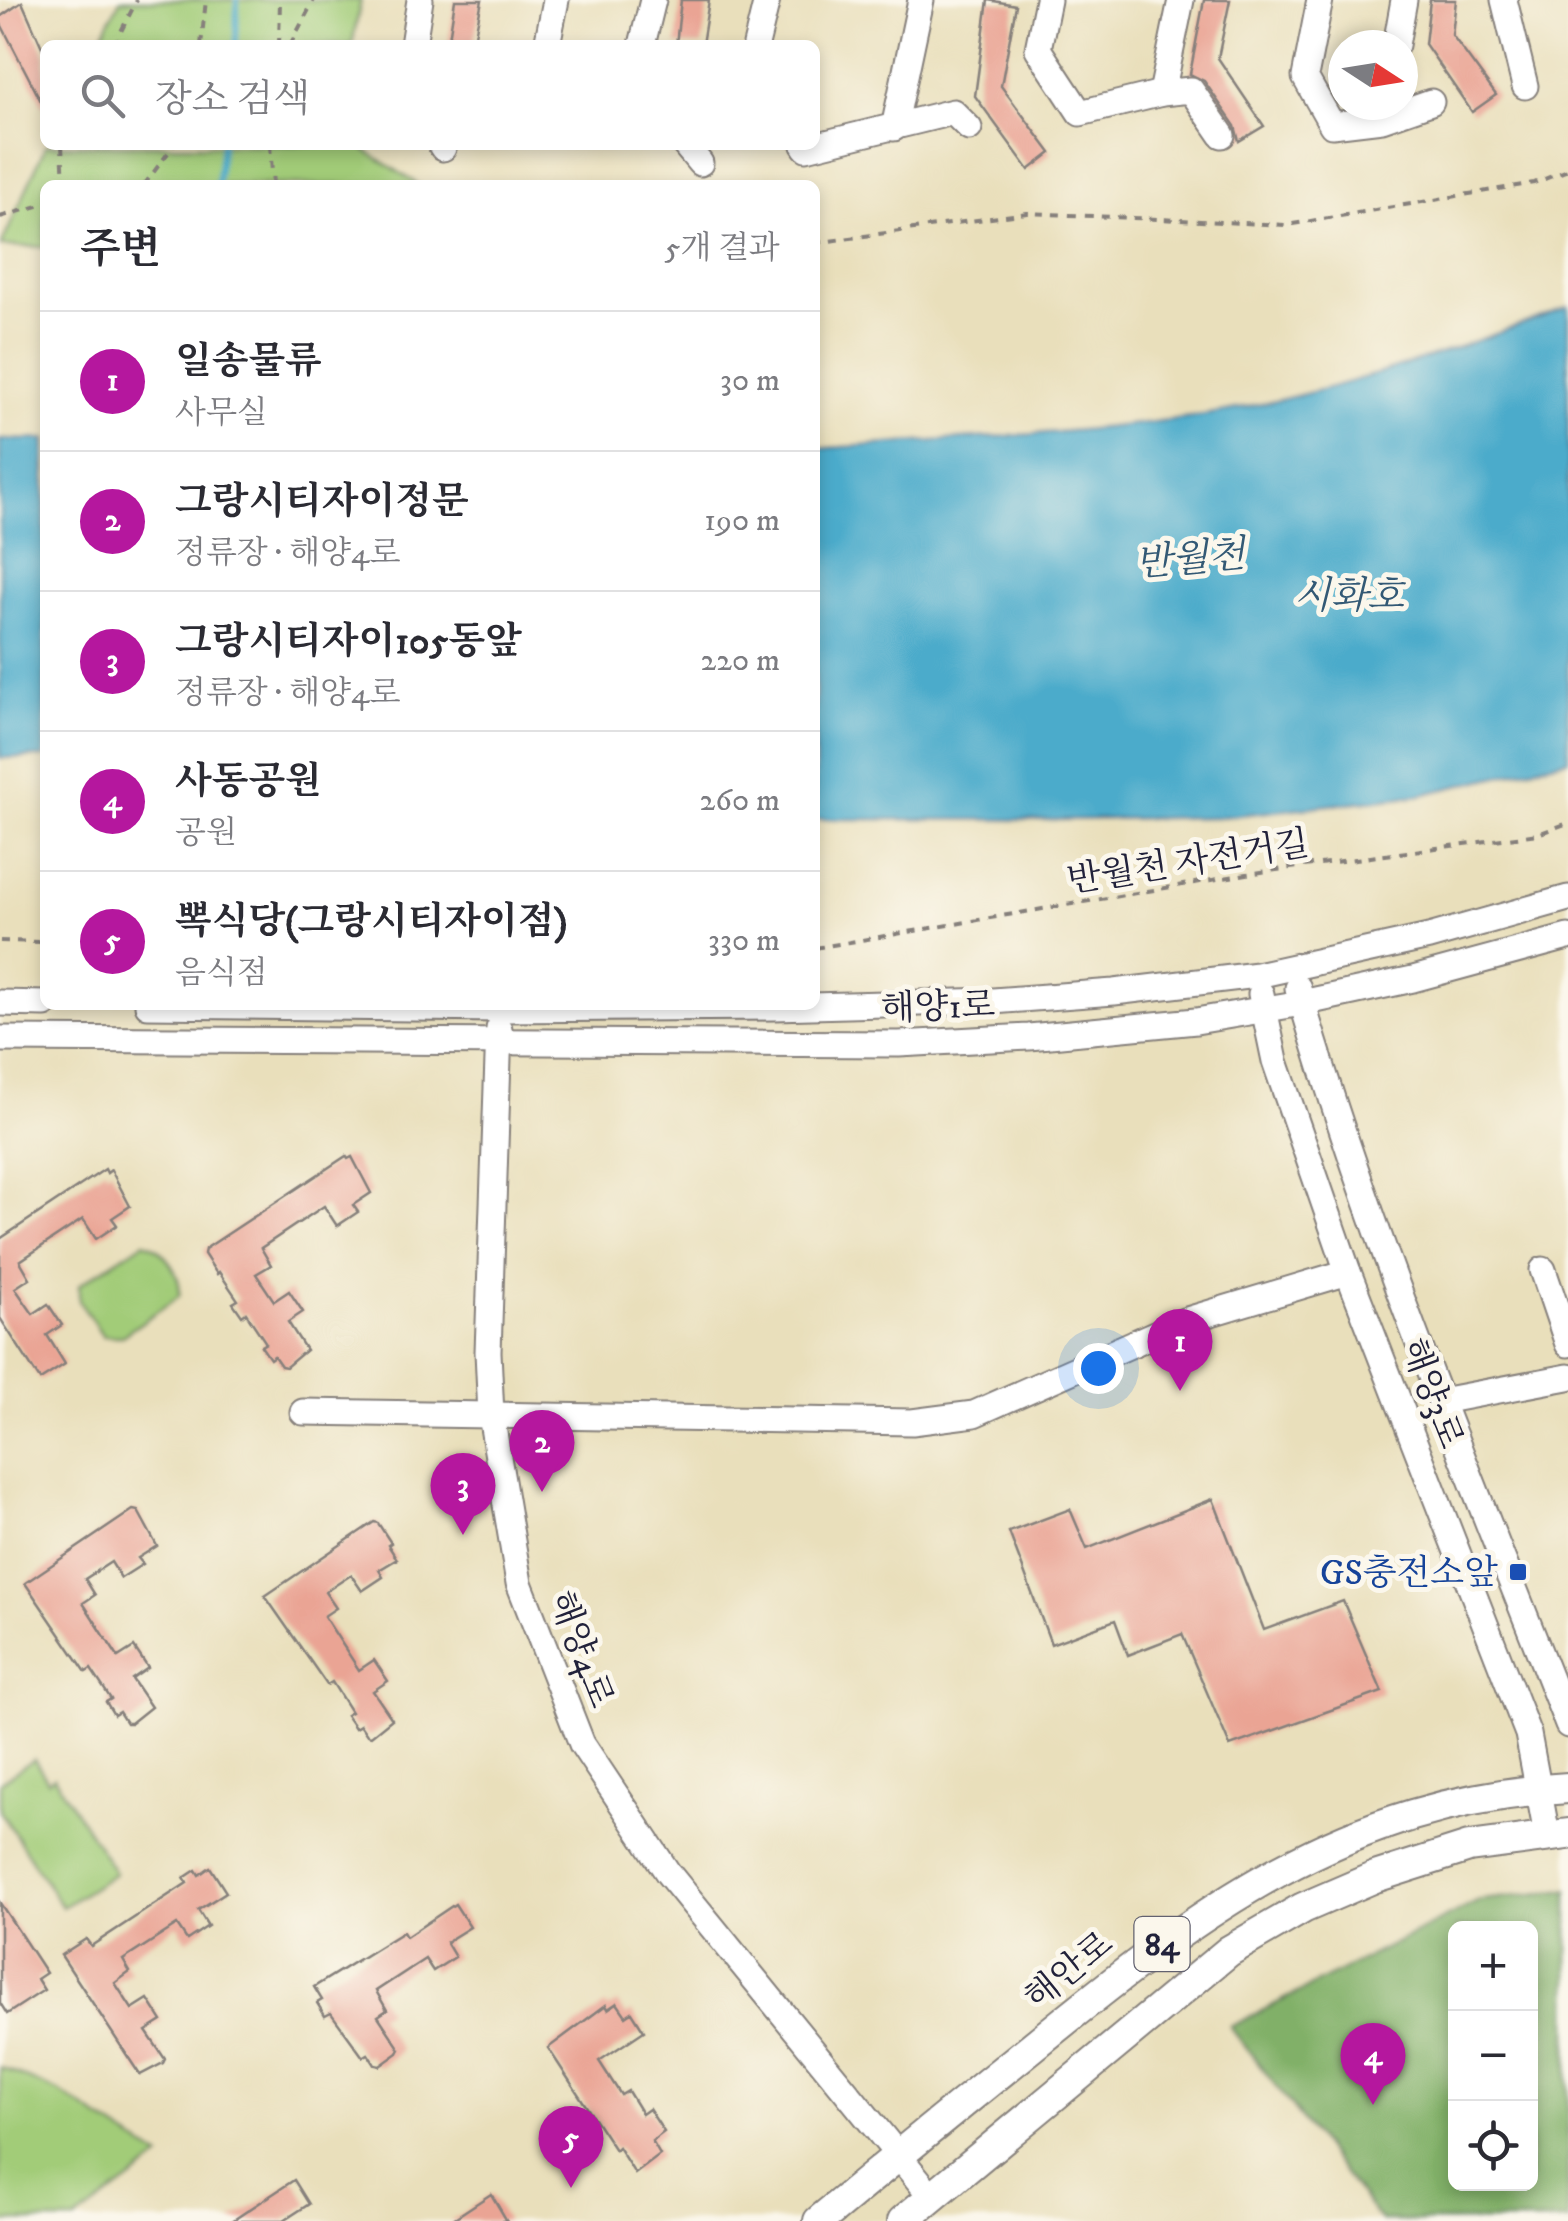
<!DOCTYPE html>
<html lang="ko">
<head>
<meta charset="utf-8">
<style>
	:root { --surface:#fff; --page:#f2f2f3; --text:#2b2b33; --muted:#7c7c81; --line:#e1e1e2; --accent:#b5179e }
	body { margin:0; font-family:"IM FELL DW Pica","Noto Serif KR",serif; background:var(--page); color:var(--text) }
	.controls { position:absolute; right:30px; bottom:30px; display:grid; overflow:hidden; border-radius:15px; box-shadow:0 5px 15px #0003 }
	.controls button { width:90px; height:90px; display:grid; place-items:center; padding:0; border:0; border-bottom:2px solid var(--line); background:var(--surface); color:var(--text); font:50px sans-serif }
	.compass { position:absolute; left:1328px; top:30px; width:90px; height:90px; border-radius:50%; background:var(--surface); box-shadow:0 5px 15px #0003; rotate:102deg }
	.you { position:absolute; left:1098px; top:1368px; width:35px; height:35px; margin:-25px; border:8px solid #fff; border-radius:50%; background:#1a73e8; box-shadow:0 0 0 15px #1a73e833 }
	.badge { display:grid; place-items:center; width:65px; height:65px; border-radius:50%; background:var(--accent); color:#fff; font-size:32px; font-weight:700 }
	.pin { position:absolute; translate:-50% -82px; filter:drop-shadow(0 2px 5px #0008) }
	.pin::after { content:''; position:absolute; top:52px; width:35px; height:30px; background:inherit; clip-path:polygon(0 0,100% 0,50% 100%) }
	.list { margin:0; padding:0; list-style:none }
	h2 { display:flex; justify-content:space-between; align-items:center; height:130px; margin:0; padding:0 40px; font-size:42px }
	h2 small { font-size:32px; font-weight:400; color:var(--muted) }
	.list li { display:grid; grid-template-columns:65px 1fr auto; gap:30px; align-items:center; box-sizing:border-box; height:140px; padding:0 40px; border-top:2px solid var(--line) }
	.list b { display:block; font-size:38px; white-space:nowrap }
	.list p { margin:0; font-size:32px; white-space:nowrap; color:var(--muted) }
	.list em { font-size:32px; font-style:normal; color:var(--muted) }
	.icon { flex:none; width:55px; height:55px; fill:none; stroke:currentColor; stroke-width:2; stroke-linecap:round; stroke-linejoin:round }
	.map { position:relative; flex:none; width:1568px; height:2221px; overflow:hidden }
	.search { position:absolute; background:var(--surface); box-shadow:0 5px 15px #0003; left:40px; top:40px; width:780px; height:110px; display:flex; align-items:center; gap:25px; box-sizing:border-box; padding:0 35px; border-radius:15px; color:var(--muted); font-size:38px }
	.panel { position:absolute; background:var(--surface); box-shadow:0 5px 15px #0003; left:40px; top:180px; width:780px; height:830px; border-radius:15px }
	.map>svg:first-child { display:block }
	.green { fill:#a2cc78; stroke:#62775a; stroke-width:2.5 }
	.forest { fill:#81b068; stroke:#526952; stroke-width:2.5; fill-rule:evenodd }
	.water { fill:#4cabcb; stroke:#376683; stroke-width:2.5 }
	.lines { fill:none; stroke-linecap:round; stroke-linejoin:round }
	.stream { stroke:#4cabcb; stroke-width:6 }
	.building { fill:#eaa494 }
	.minor-casing { stroke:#86807b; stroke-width:29 }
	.major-casing { stroke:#86807b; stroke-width:34 }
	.path { stroke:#86807b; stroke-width:4; stroke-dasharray:8 8; stroke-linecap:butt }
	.minor { stroke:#fff; stroke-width:25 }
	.major { stroke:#fff; stroke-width:30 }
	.transit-dot { fill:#1a4fb4; stroke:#fbf7ec; stroke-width:4 }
	.labels { text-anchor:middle; stroke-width:10; stroke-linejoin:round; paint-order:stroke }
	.shield { fill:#fbf7ec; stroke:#636270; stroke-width:2.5 }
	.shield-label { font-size:32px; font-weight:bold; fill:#22223b }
	.street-label { font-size:35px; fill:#22223b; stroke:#fbf7ec }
	.transit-label { font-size:35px; fill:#164399; stroke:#fbf7ec; text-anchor:end }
	.water-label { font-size:38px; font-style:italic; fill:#335975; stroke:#fbf7ec }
</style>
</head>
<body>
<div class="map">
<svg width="1568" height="2221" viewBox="0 0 1568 2221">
	<rect width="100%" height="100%" fill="#fbf7ec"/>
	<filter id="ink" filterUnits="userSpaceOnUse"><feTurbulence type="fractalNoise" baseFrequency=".01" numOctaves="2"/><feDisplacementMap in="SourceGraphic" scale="20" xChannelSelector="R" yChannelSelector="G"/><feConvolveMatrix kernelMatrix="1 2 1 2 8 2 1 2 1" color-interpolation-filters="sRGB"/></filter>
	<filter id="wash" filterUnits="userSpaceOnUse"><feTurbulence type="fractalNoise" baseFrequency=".0048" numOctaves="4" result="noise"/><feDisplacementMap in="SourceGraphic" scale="40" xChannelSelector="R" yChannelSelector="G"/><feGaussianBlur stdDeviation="2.25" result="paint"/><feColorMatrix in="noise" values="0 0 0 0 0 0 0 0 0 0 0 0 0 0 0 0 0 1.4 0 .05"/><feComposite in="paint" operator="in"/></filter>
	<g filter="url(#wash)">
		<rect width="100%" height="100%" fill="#e9dfbb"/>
		<g class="green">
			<polygon points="120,0 361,0 352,45 97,45"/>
			<polygon points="46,145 363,145 365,150 419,185 45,185 45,247 1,246"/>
			<path d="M144,1242C164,1247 183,1277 179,1296L122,1336H103L79,1301V1285Z"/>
			<polygon points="34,1759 48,1781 54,1777 115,1873 62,1907 0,1811 0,1782"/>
			<polygon points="0,2067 59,2092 161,2158 75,2221 0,2221"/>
		</g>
		<path class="forest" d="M1568,1890V2221H1381L1230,2027L1481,1900ZM1456,1928H1530V2184H1456Z"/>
		<g class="water">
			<path d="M1568,307V759L1421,795L1221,817L1060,820L815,819V449C944,439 1075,435 1203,415C1328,395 1450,352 1568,307Z"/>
			<polygon points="45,439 45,757 0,758 0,440"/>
		</g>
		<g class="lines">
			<g class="stream">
				<polyline points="236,45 237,0"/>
				<polyline points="217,185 222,145"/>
			</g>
		</g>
		<g id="blocks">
			<g class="building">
				<polygon points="455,0 482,0 473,45 448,45"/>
				<polygon points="681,0 709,0 702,45 676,45"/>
				<polygon points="988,0 1016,5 1001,86 1051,153 1029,170 975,96"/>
				<polygon points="1204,0 1230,0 1218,58 1264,126 1239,141 1235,126 1204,81 1190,74"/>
				<polygon points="1430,0 1456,0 1452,35 1496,95 1472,112 1425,44"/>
				<polygon points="22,2 45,54 45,109 0,22 0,17"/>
				<polygon points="346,1156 348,1159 352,1157 371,1193 353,1205 358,1212 337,1226 324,1206 261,1248 271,1265 256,1274 274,1301 289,1291 303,1312 288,1322 306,1350 286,1367 281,1366 274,1356 270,1359 261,1346 266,1343 246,1313 242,1316 233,1303 238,1300 219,1272 217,1274 204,1254 205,1249"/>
				<polygon points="105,1169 107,1173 111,1170 130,1206 112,1218 117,1225 96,1239 83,1219 20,1261 30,1278 15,1288 33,1314 48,1304 62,1325 47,1335 65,1364 40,1380 0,1318 0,1239"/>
				<polygon points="1213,1499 1264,1630 1343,1601 1382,1692 1230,1746 1182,1634 1128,1655 1115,1620 1051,1644 1009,1532 1070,1509 1087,1549"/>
				<polygon points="133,1510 138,1511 157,1546 138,1558 143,1564 121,1578 111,1562 85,1579 95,1595 83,1603 118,1657 134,1647 148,1668 132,1679 151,1707 131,1723 126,1723 119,1712 114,1715 106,1702 111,1699 91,1669 86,1672 25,1583"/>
				<polygon points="374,1522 378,1523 391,1543 388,1545 397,1559 379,1570 383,1577 362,1591 351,1575 325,1592 336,1608 324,1616 359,1670 374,1660 388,1681 373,1691 392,1719 371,1736 367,1735 360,1725 355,1728 346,1715 351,1712 332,1682 327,1685 265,1596"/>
				<polygon points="210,1867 226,1892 198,1910 208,1926 187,1940 177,1925 123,1960 130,1972 115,1983 132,2009 148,1999 162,2021 146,2031 165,2059 163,2063 140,2075 61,1955 86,1939 91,1946 187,1883 184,1878 196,1870 199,1875"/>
				<polygon points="0,1903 46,1973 37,1979 44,1990 7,2014 0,2003"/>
				<polygon points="455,1904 470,1927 446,1942 455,1957 433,1971 425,1959 376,1991 387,2010 378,2016 400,2049 398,2053 380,2066 375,2065 368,2054 363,2057 331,2013 325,2016 317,2003 322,2000 314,1987 403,1932 406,1937"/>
				<polygon points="617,2003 626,2016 632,2012 644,2031 599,2061 621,2095 628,2091 642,2114 649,2109 664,2132 652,2141 660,2155 635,2174 618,2147 615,2150 548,2048 606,2005 608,2009"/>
				<polygon points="294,2180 309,2204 283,2221 232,2221"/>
				<polygon points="491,2194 507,2221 450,2221"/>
			</g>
		</g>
	</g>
	<g filter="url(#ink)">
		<use href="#blocks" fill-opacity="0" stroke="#86807b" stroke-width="2.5"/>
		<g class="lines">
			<defs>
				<g id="minor">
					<polyline points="1048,0 1038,49 1080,113 1162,93 1191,90 1222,135"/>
					<polyline points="1320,0 1305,77 1332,125 1382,119 1431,102"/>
					<polyline points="1504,0 1525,86"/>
					<polyline points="413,45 420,0"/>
					<polyline points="547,45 556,0"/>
					<polyline points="642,45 653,0"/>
					<polyline points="756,45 767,0"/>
					<polyline points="1396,45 1404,0"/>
					<polyline points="1162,93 1181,0"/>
					<polyline points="894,128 921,0"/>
					<polyline points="441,145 443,148"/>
					<polyline points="685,145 700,163"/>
					<polyline points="804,145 806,148 953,112 969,128"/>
					<path d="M1298,988C1371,1240 1473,1482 1568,1725"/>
					<polyline points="1261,994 1275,1061 1348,1272 1528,1734 1547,1835"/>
					<polyline points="0,1003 45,1004"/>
					<polyline points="148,1005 499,1009 775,1007 993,1001 1114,992 1257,975 1429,937 1568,898"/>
					<polyline points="499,1029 488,1352 491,1415 519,1583 582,1744 668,1873 933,2198"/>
					<polyline points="0,1039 899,1044 1029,1037 1196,1021 1302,1003 1413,979 1568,937"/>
					<polyline points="1543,1270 1568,1344"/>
					<polyline points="1441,1401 1568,1377"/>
					<polyline points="303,1412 912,1422 974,1414 1184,1321 1348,1272"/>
				</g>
				<g id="major">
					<path d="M819,2221C889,2163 960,2105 1031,2048C1199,1911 1343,1801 1568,1788"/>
					<polyline points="903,2221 1229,1951 1303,1908 1375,1877 1469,1847 1568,1834"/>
				</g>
			</defs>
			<use href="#minor" class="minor-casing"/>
			<use href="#major" class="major-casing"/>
			<g class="path">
				<polyline points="114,45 137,0"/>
				<polyline points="201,45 206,0"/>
				<polyline points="279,45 280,0"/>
				<polyline points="290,45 314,0"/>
				<polyline points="62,145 64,185"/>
				<polyline points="270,145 273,185"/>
				<polyline points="144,185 174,145"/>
				<polyline points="0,217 45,204"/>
				<polyline points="815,243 1027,213 1287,225 1534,183 1568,170"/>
				<polyline points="0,941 45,942"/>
				<polyline points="815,948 1247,874 1538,834 1568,823"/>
			</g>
			<use href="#minor" class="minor"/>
			<use href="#major" class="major"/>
		</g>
	</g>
	<rect class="transit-dot" x="1508" y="1562" width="20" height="20" rx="5"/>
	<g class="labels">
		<rect class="shield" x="1134.5" y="1917" width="55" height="54" rx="8"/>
		<g class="shield-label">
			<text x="1162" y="1955">84</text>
		</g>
		<g class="street-label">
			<text transform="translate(1188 861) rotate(-9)" y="12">반월천 자전거길</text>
			<text transform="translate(938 1006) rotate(-2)" y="12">해양1로</text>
			<text transform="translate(1433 1393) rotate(69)" y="12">해양3로</text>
			<text transform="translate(582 1649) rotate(69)" y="12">해양4로</text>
			<text transform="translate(1068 1970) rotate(-39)" y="12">해안로</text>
		</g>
		<g class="transit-label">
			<text x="1498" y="1584">GS충전소앞</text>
		</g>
		<g class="water-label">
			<text transform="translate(1190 558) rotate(-5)" y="13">반월천</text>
			<text x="1349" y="608">시화호</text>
		</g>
	</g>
</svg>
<div class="controls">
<button>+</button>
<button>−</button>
<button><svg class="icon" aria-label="locate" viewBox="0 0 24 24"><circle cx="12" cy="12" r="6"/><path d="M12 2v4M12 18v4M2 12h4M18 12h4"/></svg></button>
</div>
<svg class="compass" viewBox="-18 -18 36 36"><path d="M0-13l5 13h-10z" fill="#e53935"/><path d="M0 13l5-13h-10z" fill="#7c7c81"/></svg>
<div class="you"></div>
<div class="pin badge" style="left:1180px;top:1391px">1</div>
<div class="pin badge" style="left:542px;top:1492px">2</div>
<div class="pin badge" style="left:463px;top:1535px">3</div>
<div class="pin badge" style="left:1373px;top:2105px">4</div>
<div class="pin badge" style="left:571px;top:2188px">5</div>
<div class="search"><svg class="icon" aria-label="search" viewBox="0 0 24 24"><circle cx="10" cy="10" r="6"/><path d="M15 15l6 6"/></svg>장소 검색</div>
<section class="panel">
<h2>주변<small>5개 결과</small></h2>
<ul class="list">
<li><span class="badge">1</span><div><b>일송물류</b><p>사무실</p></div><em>30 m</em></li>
<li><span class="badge">2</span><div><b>그랑시티자이정문</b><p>정류장 · 해양4로</p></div><em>190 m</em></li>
<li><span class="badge">3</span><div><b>그랑시티자이105동앞</b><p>정류장 · 해양4로</p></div><em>220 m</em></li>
<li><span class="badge">4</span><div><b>사동공원</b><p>공원</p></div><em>260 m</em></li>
<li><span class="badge">5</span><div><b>뽁식당(그랑시티자이점)</b><p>음식점</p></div><em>330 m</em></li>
</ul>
</section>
</div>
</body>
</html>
